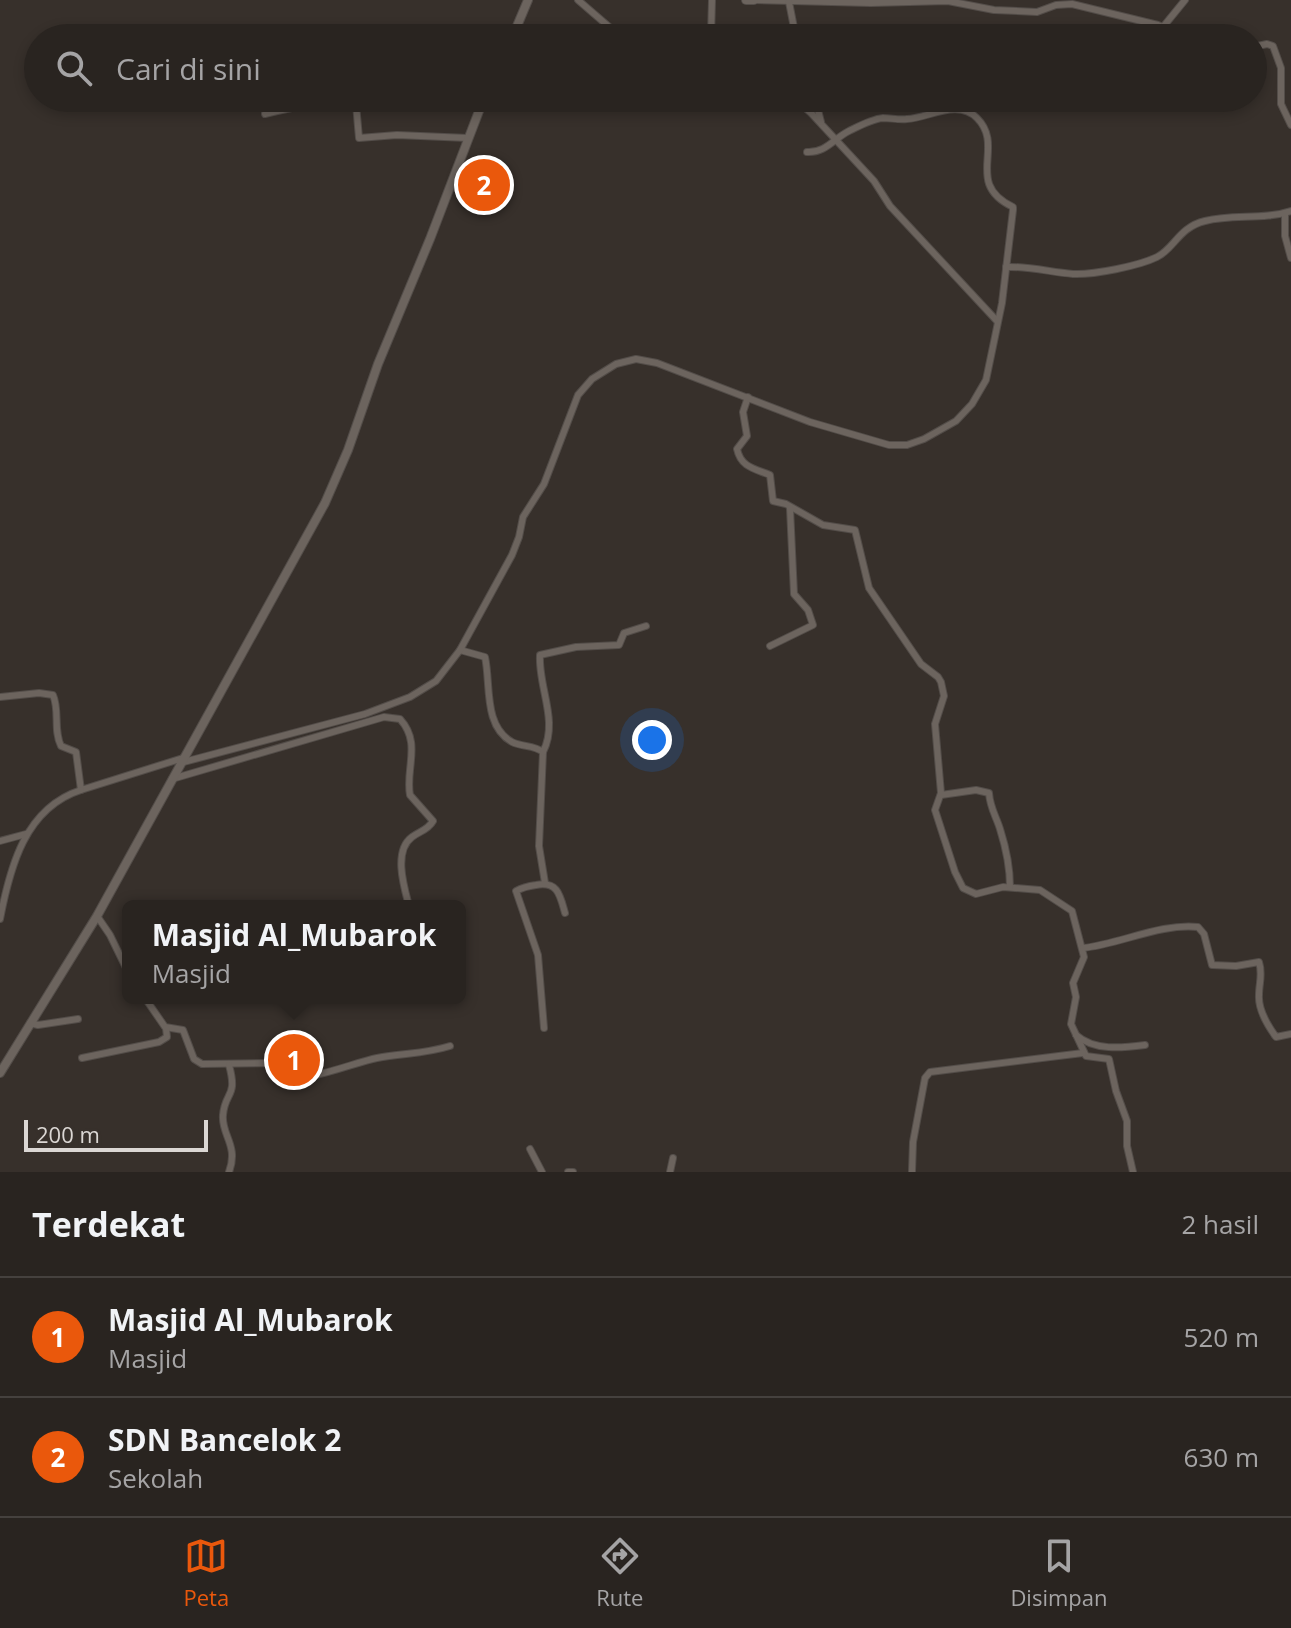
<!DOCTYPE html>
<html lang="id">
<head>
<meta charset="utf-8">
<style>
	:root { --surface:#292420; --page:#35302d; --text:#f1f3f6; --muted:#a5a4a5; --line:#45413e; --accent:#ea580c }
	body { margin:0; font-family:"Open Sans",sans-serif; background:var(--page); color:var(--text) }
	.scale { position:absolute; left:24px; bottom:20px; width:184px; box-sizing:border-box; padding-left:8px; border:4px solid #dbd7d4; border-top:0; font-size:22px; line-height:28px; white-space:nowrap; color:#dbd7d4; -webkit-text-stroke:6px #37302b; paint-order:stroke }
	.you { position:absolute; left:652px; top:740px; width:28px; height:28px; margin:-20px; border:6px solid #fff; border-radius:50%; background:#1a73e8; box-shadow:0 0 0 12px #1a73e833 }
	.badge { display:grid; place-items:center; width:52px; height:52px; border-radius:50%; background:var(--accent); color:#fff; font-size:26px; font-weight:700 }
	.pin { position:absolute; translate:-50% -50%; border:4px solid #fff; box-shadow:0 2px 8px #0006 }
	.popup { position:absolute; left:122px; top:900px; width:344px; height:104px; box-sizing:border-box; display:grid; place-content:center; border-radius:12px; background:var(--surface); filter:drop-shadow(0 2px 6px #0005); font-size:26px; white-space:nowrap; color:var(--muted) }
	.popup b { font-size:30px; color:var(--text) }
	.popup::after { content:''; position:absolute; left:50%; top:100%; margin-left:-16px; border:16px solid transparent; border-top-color:var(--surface) }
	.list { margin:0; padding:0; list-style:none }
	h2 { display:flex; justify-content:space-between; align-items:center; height:104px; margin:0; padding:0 32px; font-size:34px }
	h2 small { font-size:26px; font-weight:400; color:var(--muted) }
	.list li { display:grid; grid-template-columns:52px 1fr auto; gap:24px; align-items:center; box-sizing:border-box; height:120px; padding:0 32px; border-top:2px solid var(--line) }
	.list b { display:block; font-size:30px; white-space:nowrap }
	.list p { margin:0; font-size:26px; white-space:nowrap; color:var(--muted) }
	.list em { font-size:26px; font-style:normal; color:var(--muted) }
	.icon { flex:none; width:44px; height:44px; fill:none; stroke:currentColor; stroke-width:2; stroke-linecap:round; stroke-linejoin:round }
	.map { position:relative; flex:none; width:1291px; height:1172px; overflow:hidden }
	.search { position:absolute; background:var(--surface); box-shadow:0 4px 12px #0003; left:24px; right:24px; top:24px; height:88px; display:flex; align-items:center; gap:20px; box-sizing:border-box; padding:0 28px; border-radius:44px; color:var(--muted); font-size:30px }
	.sheet { height:344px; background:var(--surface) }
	nav { display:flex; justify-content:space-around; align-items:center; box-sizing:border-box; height:112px; border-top:2px solid var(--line); background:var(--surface); font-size:22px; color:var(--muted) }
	nav a { display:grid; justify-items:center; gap:4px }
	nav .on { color:var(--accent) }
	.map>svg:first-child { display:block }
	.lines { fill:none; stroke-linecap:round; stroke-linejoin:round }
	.minor-casing { stroke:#534d49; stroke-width:8 }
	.tertiary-casing { stroke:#534d49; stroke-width:10 }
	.minor { stroke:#6c645e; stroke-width:6 }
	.tertiary { stroke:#6c645e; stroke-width:8 }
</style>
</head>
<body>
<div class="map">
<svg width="1291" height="1172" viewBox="0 0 1291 1172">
	<rect width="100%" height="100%" fill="#37302b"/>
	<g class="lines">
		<defs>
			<g id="minor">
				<polyline points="578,0 622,38"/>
				<polyline points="754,0 871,3 948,1 994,10 1037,12 1056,5 1072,4 1158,25 1192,38"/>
				<polyline points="789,2 796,38"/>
				<polyline points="1163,27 1185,0"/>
				<polyline points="711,36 712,0"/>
				<polyline points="1253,47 1267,44 1273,46 1281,68 1281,104 1291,125"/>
				<polyline points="794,98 811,113 874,181 890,206 997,321"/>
				<polyline points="815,98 821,122"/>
				<polyline points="1167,106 1168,98"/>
				<path d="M265,114C286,109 339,96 356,104L359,138L397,135L468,138"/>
				<polyline points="1285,213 1285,236 1291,258"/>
				<path d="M1006,267C1028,266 1050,272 1073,274C1093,275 1139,266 1157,257C1174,249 1179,227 1205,221C1234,214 1263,220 1291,211"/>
				<path d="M748,397L743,412L747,436L737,449C741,468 756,469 770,475L773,501L786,504L823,525L855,530L869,588L921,664L938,677L941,682L944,696L935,724L941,793L935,810L955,872L963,888L976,894L1003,887L1040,890L1072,911L1084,957L1073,983L1076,997L1071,1024L1086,1056L1109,1059L1116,1091L1127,1121V1146L1133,1172"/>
				<polyline points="770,646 813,625 808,610 794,594 790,508"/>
				<path d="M460,650L485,657C491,684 483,726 512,742C522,747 534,745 543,752L539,846L545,883"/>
				<path d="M0,697L39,693L53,695C60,711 53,730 61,746L76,752L81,790L183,758"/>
				<path d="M543,752C559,721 538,687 540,655L576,647L619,645L624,633L646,626"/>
				<path d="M180,763L365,714L410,697L436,681L460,650L512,555L519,537L523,517L544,484L578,395L592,379L616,364L636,359L657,363L810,422L889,445H907L924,439L956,421L972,404L986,380L1002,303L1013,210V207C963,183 1006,147 977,118C958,98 929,118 907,119C899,120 891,118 883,118C872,119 859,126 849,131C833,139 826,153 807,152"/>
				<path d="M172,779L384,717L400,719C422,743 405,769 410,795L433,821C428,830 420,831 412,837C393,851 404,887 409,906"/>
				<path d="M941,795L976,790L989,793C990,808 996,816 1000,829C1006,848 1010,868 1010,887"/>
				<polyline points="0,841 26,834"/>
				<polyline points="97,916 110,935 128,972"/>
				<path d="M0,919C10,867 25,808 81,790"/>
				<path d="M1083,948C1120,944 1161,923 1198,927L1204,934L1212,965L1236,966L1259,962C1263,974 1259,983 1259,995C1258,1009 1268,1026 1276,1037L1291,1034"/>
				<path d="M145,998L165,1027L183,1030L194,1059L202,1064L268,1063C272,1067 275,1074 281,1076C305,1084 352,1063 377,1058C402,1053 425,1054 450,1046"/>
				<polyline points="30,1023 38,1025 78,1019"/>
				<path d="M544,1028L538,955L516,891C523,887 528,886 536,885C558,881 560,895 565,913"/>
				<path d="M1076,1035C1094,1051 1122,1048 1145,1045"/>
				<polyline points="82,1058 159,1042 167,1037 166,1028"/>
				<polyline points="530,1149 542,1172"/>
				<path d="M229,1172C239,1145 221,1135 223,1115C225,1091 238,1098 229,1065"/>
				<polyline points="568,1172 573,1172"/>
				<polyline points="670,1172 673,1158"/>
				<polyline points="912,1172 913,1142 925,1078 930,1072 1083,1053"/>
			</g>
			<g id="tertiary">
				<polyline points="746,0 754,0"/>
				<polyline points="512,38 528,0"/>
				<polyline points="0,1073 97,916 325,503 348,450 378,364 430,239 484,98"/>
			</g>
		</defs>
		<use href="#minor" class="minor-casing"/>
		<use href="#tertiary" class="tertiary-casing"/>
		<use href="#minor" class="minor"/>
		<use href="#tertiary" class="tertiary"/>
	</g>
</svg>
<div class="scale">200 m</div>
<div class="you"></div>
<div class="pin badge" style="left:294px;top:1060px">1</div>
<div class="popup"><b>Masjid Al_Mubarok</b>Masjid</div>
<div class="pin badge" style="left:484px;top:185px">2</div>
<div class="search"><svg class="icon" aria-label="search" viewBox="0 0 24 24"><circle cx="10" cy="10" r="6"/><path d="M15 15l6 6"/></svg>Cari di sini</div>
</div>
<section class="sheet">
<h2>Terdekat<small>2 hasil</small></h2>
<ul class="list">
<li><span class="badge">1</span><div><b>Masjid Al_Mubarok</b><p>Masjid</p></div><em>520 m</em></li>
<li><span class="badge">2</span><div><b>SDN Bancelok 2</b><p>Sekolah</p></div><em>630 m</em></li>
</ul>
</section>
<nav>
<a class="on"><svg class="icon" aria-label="map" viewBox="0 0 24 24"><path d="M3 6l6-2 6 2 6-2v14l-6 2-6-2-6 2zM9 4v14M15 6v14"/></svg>Peta</a>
<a><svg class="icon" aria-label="directions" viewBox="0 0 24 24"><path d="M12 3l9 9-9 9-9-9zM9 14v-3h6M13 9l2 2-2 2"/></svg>Rute</a>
<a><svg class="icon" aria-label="saved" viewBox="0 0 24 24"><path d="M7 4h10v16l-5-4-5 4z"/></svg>Disimpan</a>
</nav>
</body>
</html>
